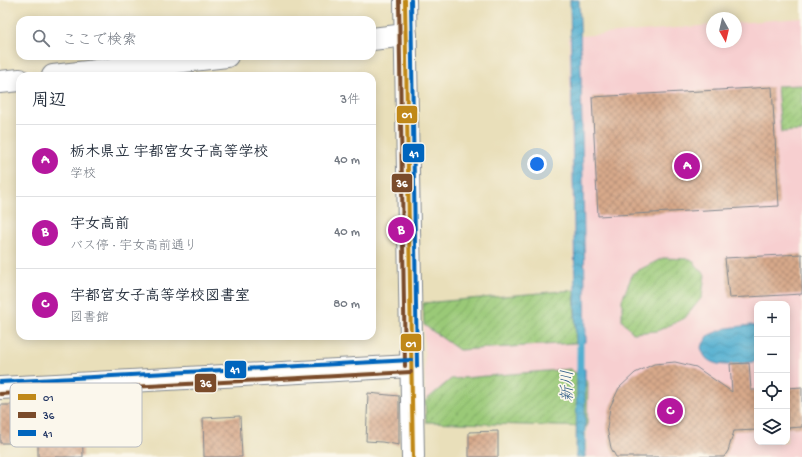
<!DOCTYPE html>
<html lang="ja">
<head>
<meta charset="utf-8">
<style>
	:root { --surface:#fff; --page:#f6f6f7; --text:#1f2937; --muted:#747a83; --line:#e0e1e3; --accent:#b5179e }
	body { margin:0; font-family:"Gochi Hand","Klee One",sans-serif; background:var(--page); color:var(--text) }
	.controls { position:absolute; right:12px; bottom:12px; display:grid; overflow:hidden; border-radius:8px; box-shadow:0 2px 10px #0003 }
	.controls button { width:36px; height:36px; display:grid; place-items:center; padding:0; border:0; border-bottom:1px solid var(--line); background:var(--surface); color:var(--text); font:20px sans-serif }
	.compass { position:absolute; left:706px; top:12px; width:36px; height:36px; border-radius:50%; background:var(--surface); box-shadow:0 2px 10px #0003; rotate:172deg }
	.you { position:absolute; left:537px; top:164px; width:14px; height:14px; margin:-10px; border:3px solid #fff; border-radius:50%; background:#1a73e8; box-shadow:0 0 0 6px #1a73e833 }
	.badge { display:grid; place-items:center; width:26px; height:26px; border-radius:50%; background:var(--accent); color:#fff; font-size:13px; font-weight:700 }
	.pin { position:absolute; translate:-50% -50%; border:2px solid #fff; box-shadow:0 1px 4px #0006 }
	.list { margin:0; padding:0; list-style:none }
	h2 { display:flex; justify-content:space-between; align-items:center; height:52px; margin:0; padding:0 16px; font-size:17px }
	h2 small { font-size:13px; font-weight:400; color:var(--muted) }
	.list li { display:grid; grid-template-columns:26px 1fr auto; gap:12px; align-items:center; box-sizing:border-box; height:72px; padding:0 16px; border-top:1px solid var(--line) }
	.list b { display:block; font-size:15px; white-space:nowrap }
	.list p { margin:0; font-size:13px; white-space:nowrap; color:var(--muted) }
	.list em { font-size:13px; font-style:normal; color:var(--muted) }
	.icon { flex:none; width:22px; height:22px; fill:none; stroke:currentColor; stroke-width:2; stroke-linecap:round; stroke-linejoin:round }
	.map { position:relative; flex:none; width:802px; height:457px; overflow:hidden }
	.search { position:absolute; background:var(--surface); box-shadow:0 2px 10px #0003; left:16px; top:16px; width:360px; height:44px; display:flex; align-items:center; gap:10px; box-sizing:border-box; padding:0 14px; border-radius:12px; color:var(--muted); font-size:15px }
	.panel { position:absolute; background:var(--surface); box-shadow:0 2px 10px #0003; left:16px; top:72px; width:360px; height:268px; border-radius:12px }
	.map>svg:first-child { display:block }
	.built { fill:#f7cfd0; fill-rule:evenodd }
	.garden { fill:url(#garden-furrows); stroke:#5a7c6a }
	.water { fill:url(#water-waves); stroke:#366f97 }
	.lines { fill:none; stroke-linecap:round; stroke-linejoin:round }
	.stream { stroke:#52afd0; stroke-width:7 }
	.building { fill:url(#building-cross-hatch) }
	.minor-casing { stroke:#82878c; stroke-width:24 }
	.minor { stroke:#fff; stroke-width:22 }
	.bus-1-casing { stroke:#fbf7ec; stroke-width:7 }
	.bus-2-casing { stroke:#fbf7ec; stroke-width:7 }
	.bus-3-casing { stroke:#fbf7ec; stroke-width:7 }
	.bus-1 { stroke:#c08818; stroke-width:4 }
	.bus-2 { stroke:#7a4b2a; stroke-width:4 }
	.bus-3 { stroke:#0065bd; stroke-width:4 }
	.labels { text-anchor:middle; stroke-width:3.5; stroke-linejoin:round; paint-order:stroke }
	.water-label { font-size:16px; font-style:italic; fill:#2e5c86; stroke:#fbf7ec }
	.key { fill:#fbf7ec; stroke:#b8bbc1; stroke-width:1 }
	.key-label { font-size:11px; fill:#1b2f5e }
	.line-badge { stroke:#fbf7ec; stroke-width:1.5 }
	.badge-label { font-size:11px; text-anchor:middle; font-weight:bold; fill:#fff }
</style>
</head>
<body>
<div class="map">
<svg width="802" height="457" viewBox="0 0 802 457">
	<defs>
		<pattern id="garden-furrows" width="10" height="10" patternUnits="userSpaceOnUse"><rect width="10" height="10" fill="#9ac977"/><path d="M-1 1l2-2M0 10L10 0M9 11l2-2" fill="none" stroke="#7da465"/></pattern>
		<pattern id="water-waves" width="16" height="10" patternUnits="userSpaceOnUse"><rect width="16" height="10" fill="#52afd0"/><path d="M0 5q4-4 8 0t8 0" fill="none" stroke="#438fac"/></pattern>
		<pattern id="building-cross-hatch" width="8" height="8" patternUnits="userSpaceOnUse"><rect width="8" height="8" fill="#d7a98a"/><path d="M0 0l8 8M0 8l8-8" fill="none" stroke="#ae8a74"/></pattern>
	</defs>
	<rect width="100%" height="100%" fill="#fbf7ec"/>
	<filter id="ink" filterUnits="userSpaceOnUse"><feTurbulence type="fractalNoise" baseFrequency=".025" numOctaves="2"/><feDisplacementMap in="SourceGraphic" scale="8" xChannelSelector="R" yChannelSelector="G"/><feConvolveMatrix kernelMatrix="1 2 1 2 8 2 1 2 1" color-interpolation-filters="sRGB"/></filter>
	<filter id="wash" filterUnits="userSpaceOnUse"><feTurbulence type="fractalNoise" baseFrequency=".012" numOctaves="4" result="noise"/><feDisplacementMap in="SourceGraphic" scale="16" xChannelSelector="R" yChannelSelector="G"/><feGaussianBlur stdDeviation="0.9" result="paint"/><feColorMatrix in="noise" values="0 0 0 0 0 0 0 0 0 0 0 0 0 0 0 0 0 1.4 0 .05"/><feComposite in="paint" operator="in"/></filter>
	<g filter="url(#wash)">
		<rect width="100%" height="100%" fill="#e9dfba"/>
		<path class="built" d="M802,18V457H587V427L426,422L423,303L574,289L569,37L712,25V42H736V23ZM757,304H787V442H757Z"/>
		<g class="garden">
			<polygon points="802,85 802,131 781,132 777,86"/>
			<polygon points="663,258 691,259 705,275 702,297 685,318 657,331 633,333 622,320 622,300 633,273"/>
			<polygon points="574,290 576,343 459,350 424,325 423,303"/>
			<polygon points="570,369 588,382 587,427 426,422 425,401 451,379"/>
		</g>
		<g class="water">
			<polygon points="570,0 579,0 580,22 586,342 576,343"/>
			<path d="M751,325L757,327V361C742,364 719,369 707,359C704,356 702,351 701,347L709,335L727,328Z"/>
			<polygon points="577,369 585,369 585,457 576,457"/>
		</g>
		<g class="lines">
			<polyline class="stream" points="580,333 580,377"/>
		</g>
		<g id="blocks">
			<g class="building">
				<polygon points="772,87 779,206 598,216 592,97"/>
				<polygon points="802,254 802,294 729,298 725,258"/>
				<polygon points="675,362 696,367 732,392 730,364 749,363 751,390 757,390 757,430 734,431 728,451 724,457 616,457 611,448 607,428 610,407 619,388 635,373 654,364"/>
				<polygon points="802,387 802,427 787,428 787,388"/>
				<polygon points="368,393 399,396 399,445 382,442 366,441"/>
				<polygon points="0,405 32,405 32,416 82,415 83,457 38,457 38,443 0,443"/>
				<polygon points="240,416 242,457 204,457 203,418"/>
				<polygon points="498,431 498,457 469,457 469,432"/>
			</g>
		</g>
	</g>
	<g filter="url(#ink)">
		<use href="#blocks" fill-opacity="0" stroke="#82878c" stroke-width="1"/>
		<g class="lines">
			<defs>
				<g id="minor">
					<polyline points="405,0 413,457"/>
					<polyline points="372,39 406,35"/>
					<polyline points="53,76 227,56"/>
					<polyline points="0,82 20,80"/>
					<polyline points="0,388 411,366"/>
				</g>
			</defs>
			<use href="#minor" class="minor-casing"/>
			<use href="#minor" class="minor"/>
			<defs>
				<polyline id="bus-1" points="405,0 413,457"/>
				<g id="bus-2">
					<polyline points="399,0 405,366"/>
					<polyline points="0,394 411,372"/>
				</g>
				<g id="bus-3">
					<polyline points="411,0 417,366"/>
					<polyline points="0,382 411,360"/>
				</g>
			</defs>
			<use href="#bus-1" class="bus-1-casing"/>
			<use href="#bus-2" class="bus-2-casing"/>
			<use href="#bus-3" class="bus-3-casing"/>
			<use href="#bus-1" class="bus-1"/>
			<use href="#bus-2" class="bus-2"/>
			<use href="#bus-3" class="bus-3"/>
		</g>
	</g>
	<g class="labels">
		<g class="water-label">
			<text transform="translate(566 386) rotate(-90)" y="6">新川</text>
		</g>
	</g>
	<rect x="10" y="383" width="132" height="64" rx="6" class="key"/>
	<rect x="18" y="394" width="18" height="6" fill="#c08818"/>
	<rect x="18" y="412" width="18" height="6" fill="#7a4b2a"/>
	<rect x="18" y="430" width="18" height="6" fill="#0065bd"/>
	<g class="key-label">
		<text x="43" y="401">01</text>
		<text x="43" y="419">36</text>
		<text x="43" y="437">41</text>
	</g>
	<g class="line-badge">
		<rect x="396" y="105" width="22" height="19" rx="4" fill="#c08818"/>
		<rect x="402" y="143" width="23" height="20" rx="4" fill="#0065bd"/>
		<rect x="391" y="173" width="22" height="20" rx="4" fill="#7a4b2a"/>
		<rect x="400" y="333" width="22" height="19" rx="4" fill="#c08818"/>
		<rect x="224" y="360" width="23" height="19" rx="4" fill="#0065bd"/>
		<rect x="194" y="373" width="23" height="20" rx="4" fill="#7a4b2a"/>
	</g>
	<g class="badge-label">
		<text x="407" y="118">01</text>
		<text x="414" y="157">41</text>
		<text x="402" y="187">36</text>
		<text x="411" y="347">01</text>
		<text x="235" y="373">41</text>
		<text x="206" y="387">36</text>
	</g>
</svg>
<div class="controls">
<button>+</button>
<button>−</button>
<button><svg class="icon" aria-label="locate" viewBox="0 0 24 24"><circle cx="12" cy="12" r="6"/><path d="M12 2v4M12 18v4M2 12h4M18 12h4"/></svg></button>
<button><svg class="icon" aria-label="layers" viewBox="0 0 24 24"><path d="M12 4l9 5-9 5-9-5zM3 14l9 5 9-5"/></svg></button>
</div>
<svg class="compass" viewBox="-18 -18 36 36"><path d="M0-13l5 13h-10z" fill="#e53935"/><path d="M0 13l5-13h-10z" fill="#747a83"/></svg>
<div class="you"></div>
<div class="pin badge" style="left:687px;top:166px">A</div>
<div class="pin badge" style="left:401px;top:230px">B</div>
<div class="pin badge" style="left:670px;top:411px">C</div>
<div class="search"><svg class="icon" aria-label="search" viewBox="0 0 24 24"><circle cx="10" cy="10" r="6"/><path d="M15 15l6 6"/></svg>ここで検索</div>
<section class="panel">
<h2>周辺<small>3件</small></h2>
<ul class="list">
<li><span class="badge">A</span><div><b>栃木県立 宇都宮女子高等学校</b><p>学校</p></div><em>40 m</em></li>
<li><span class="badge">B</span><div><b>宇女高前</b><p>バス停 · 宇女高前通り</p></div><em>40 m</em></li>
<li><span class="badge">C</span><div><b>宇都宮女子高等学校図書室</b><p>図書館</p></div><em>80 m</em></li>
</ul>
</section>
</div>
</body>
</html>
